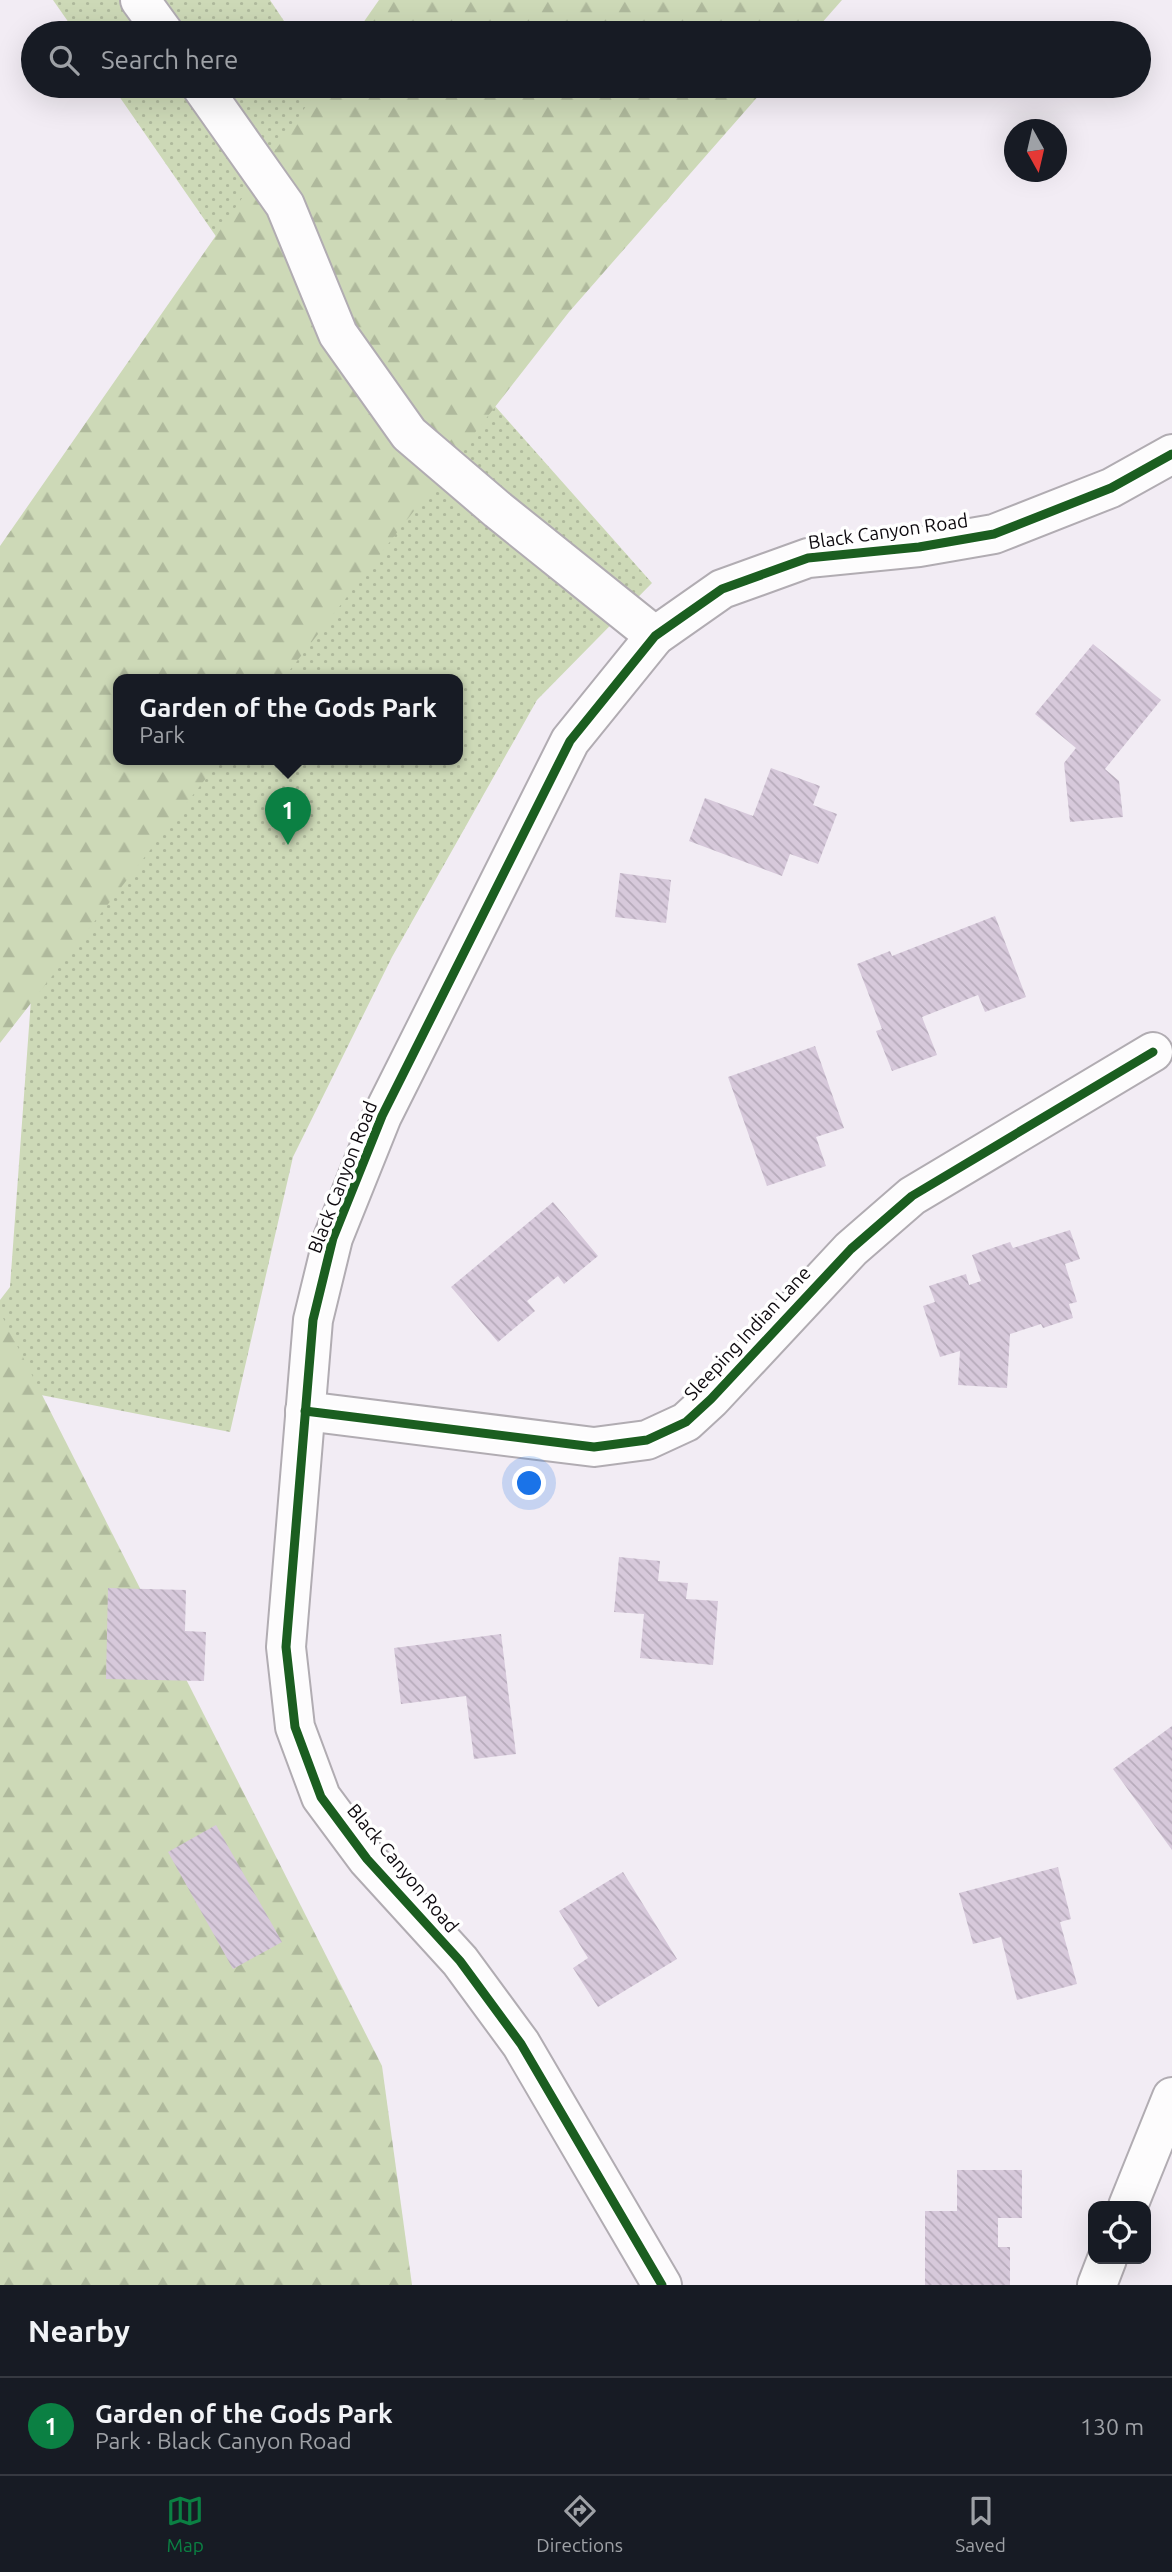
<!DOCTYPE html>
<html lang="en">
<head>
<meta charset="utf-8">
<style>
	:root { --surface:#171b24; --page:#20242c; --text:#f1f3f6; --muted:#9ea1a6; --line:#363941; --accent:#0b8043 }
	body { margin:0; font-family:Ubuntu,sans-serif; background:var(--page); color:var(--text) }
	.controls { position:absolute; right:21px; bottom:21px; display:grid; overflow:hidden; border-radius:14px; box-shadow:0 7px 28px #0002 }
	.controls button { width:63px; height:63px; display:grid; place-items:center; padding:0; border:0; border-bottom:2px solid var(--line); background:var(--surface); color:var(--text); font:35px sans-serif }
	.compass { position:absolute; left:1004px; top:119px; width:63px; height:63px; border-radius:50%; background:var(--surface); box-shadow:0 7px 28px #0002; rotate:172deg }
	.you { position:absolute; left:530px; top:1484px; width:24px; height:24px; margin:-18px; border:5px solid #fff; border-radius:50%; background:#1a73e8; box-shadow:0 0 0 10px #1a73e833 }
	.badge { display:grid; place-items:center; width:46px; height:46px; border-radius:50%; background:var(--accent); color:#fff; font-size:23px; font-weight:700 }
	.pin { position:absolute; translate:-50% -58px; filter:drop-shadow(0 2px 4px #0008) }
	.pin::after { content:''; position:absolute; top:37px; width:24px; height:21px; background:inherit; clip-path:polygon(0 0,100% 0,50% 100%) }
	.popup { position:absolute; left:113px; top:674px; width:350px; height:91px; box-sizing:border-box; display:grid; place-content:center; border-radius:14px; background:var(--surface); filter:drop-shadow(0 2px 5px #0005); font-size:23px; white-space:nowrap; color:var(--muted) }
	.popup b { font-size:26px; color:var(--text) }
	.popup::after { content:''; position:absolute; left:50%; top:100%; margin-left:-14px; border:14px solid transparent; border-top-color:var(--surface) }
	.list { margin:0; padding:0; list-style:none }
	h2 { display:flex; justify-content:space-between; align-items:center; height:91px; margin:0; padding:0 28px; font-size:30px }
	h2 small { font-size:23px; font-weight:400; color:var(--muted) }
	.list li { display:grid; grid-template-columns:46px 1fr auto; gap:21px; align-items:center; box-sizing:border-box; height:98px; padding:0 28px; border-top:2px solid var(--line) }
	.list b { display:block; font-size:26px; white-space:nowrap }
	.list p { margin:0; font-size:23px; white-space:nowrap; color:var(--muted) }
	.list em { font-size:23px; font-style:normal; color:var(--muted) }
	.icon { flex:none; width:38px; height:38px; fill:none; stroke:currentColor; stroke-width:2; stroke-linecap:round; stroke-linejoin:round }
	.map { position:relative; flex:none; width:1172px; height:2285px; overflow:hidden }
	.search { position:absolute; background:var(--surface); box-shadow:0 7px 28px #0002; left:21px; right:21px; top:21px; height:77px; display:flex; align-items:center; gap:18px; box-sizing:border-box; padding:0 24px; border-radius:38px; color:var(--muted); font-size:26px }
	.sheet { height:189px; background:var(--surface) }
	nav { display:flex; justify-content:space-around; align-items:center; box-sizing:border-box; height:98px; border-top:2px solid var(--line); background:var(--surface); font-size:19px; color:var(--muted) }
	nav a { display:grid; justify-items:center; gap:4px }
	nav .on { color:var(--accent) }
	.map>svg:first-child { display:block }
	.green { fill:url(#green-dots) }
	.forest { fill:url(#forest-firs) }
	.building { fill:url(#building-back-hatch) }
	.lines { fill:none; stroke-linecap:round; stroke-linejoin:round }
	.minor-casing { stroke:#b1acb2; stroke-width:42 }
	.minor { stroke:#fdfcfd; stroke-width:38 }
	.cycleway-casing { stroke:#fff; stroke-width:13 }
	.cycleway { stroke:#1b5e20; stroke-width:9 }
	.labels { text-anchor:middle; stroke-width:7; stroke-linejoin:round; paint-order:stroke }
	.street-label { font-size:19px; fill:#0e0a0f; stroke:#fff }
</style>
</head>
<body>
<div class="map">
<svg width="1172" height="2285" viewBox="0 0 1172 2285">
	<defs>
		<pattern id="green-dots" width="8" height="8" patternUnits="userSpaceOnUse" patternTransform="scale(1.75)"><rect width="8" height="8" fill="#cdd9b7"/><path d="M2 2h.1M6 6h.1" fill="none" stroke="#afb99c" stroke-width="1.8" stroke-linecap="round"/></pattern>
		<pattern id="forest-firs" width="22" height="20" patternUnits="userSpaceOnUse" patternTransform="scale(1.75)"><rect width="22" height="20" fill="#cdd9b7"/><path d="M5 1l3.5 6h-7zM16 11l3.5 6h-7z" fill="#afb99c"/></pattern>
		<pattern id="building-back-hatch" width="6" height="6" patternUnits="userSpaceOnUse" patternTransform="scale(1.75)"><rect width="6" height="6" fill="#d7c9db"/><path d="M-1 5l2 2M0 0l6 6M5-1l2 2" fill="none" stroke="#b7abbb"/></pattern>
	</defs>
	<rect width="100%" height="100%" fill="#f2ecf4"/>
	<g class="green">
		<polygon points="53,0 270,0 292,33 76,33"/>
		<polygon points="112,86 755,86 666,202 424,326 652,583 537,700 392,957 293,1157 230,1432 0,1387 0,1300 10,1287 36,931 205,759 458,759 458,679 235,679 334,407"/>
	</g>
	<g class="forest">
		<polygon points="379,0 842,0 813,33 356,33"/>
		<polygon points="320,86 767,86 569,312 283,679 118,679 118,759 221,759 0,1043 0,546"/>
		<polygon points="0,1312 382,2066 412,2285 0,2285"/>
	</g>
	<g class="building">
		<polygon points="1093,644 1161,700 1105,769 1119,781 1123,817 1070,822 1064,763 1076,748 1035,714"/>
		<polygon points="771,768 820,786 813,805 837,814 818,864 790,854 782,876 689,841 705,798 753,816"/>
		<polygon points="620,873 671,880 666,923 615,917"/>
		<polygon points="995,916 1026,997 985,1012 978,995 922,1017 937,1055 892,1071 876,1031 882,1029 857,964 890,951 892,956"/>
		<polygon points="815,1046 844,1128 816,1137 826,1166 767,1186 728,1077"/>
		<polygon points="553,1202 598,1256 564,1284 558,1276 527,1301 535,1311 498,1342 451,1287"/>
		<polygon points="1070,1230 1080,1259 1065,1264 1077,1302 1069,1304 1073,1318 1043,1328 1041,1324 1010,1334 1007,1388 958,1385 960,1351 940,1357 923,1306 935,1302 929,1286 966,1274 969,1285 981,1281 972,1255 1010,1242 1013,1248"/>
		<polygon points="619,1557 660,1561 658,1581 688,1583 686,1599 718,1601 713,1665 640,1658 644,1614 614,1612"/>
		<polygon points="108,1588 186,1590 185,1631 206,1632 204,1681 106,1679"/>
		<polygon points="501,1634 516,1754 474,1759 466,1696 401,1704 394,1648"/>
		<polygon points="1172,1726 1172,1850 1113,1769"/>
		<polygon points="216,1825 282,1942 233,1969 168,1852"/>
		<polygon points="1058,1867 1071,1919 1060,1922 1077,1984 1017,2000 1001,1937 973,1944 959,1893"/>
		<polygon points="623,1872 677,1959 598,2007 573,1968 588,1958 559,1911"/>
		<polygon points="957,2170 1022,2170 1022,2218 998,2218 998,2247 1010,2247 1010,2285 925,2285 925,2211 957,2211"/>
	</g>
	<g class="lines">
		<defs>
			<g id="minor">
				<polyline points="140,0 164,33"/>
				<polyline points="201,86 285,205 338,334 409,434 498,510 655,636"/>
				<polyline points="305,1411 594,1447 647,1440 686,1422 711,1399 851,1249 912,1196 1153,1052"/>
				<polyline points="1128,2206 1172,2097"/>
				<polyline points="662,2285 521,2044 460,1961 367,1859 321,1797 295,1727 286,1647 313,1320 333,1238 382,1116 570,741 655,636 722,589 808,558 919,547 994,534 1111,488 1172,454"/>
				<polyline points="1097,2285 1107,2259"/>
			</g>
		</defs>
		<use href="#minor" class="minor-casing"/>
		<use href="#minor" class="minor"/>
		<defs>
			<g id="cycleway">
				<polyline points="305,1411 594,1447 647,1440 686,1422 711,1399 851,1249 912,1196 1153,1052"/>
				<polyline points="662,2285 521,2044 460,1961 367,1859 321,1797 295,1727 286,1647 313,1320 333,1238 382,1116 570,741 655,636 722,589 808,558 919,547 994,534 1111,488 1172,454"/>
			</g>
		</defs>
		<use href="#cycleway" class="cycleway-casing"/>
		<use href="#cycleway" class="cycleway"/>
	</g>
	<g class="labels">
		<g class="street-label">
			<text transform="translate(888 531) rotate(-8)" y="7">Black Canyon Road</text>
			<text transform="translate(342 1177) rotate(-69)" y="7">Black Canyon Road</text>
			<text transform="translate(747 1333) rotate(-47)" y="7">Sleeping Indian Lane</text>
			<text transform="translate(403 1868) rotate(50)" y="7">Black Canyon Road</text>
		</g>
	</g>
</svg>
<div class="controls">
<button><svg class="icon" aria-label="locate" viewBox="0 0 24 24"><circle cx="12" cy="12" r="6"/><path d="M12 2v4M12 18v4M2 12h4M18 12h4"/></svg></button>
</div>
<svg class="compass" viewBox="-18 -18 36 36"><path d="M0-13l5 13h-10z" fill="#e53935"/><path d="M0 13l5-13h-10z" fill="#9ea1a6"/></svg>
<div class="you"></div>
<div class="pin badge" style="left:288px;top:845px">1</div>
<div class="popup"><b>Garden of the Gods Park</b>Park</div>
<div class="search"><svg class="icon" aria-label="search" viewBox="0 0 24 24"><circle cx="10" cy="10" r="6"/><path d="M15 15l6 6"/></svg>Search here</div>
</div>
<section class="sheet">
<h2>Nearby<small></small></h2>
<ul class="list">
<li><span class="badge">1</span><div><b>Garden of the Gods Park</b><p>Park · Black Canyon Road</p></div><em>130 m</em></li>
</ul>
</section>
<nav>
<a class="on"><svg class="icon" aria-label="map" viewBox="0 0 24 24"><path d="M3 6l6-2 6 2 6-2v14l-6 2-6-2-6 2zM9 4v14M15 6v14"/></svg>Map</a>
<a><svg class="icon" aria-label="directions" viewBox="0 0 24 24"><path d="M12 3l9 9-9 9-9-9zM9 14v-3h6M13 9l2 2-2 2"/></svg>Directions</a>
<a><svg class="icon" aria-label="saved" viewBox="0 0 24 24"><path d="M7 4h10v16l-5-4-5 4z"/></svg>Saved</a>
</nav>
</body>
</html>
